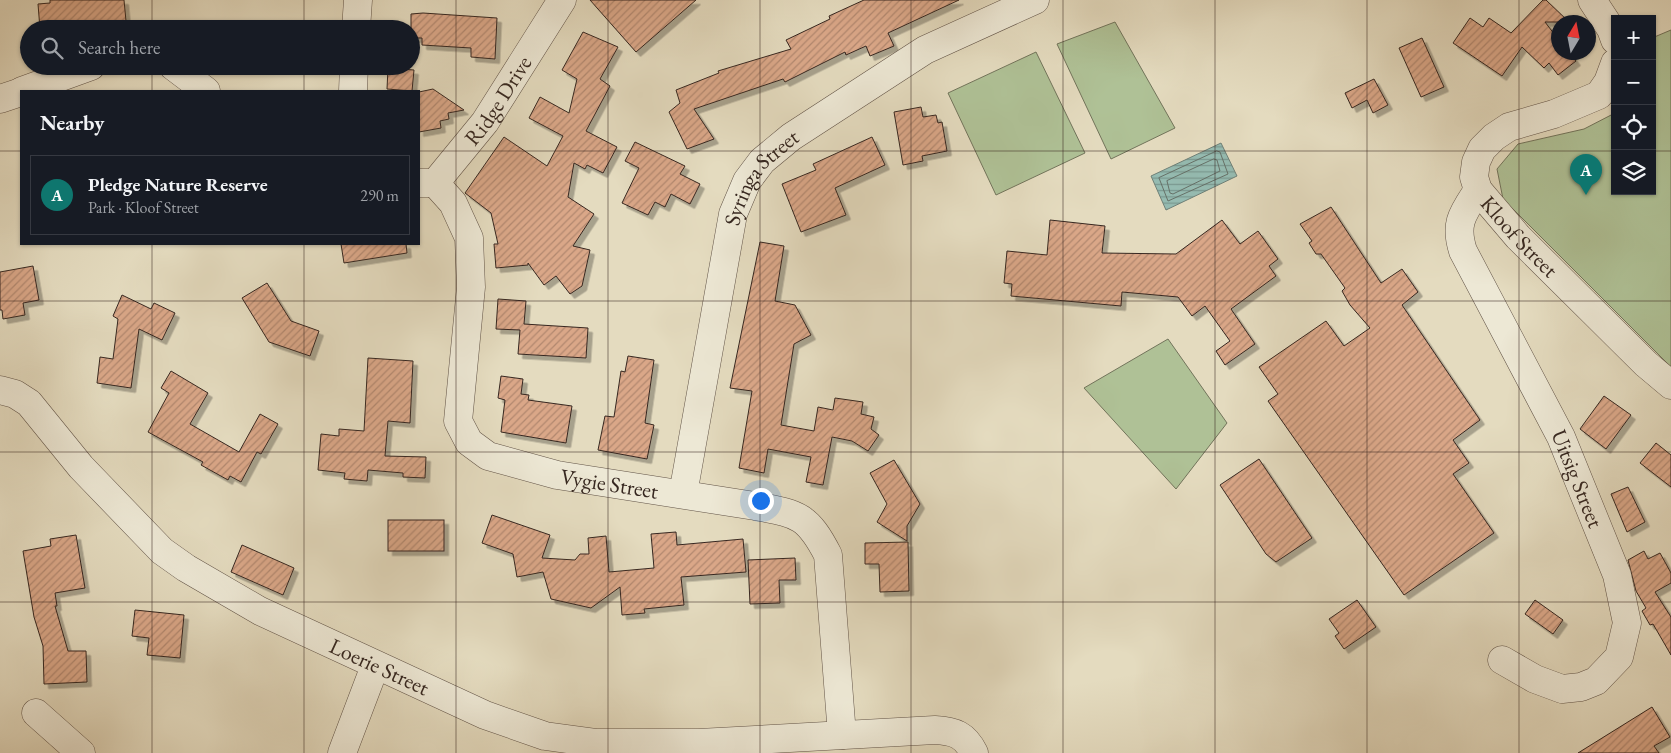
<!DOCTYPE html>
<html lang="en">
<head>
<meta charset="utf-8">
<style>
	:root { --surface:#171b24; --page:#20242c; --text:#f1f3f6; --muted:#9ea1a6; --line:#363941; --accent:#0f766e }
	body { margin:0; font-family:"EB Garamond",serif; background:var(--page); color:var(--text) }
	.controls { position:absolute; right:15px; top:15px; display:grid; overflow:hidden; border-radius:0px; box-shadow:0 1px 4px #0004 }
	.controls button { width:45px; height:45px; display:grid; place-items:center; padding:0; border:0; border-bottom:1px solid var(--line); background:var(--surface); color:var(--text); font:25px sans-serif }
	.compass { position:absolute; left:1551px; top:15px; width:45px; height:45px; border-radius:50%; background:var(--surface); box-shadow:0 1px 4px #0004; rotate:10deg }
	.you { position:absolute; left:760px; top:500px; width:18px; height:18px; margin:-12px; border:4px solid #fff; border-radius:50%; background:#1a73e8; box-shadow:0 0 0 8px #1a73e833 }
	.badge { display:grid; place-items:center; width:32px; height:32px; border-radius:50%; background:var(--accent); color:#fff; font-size:16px; font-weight:700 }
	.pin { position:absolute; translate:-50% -41px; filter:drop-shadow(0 1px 2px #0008) }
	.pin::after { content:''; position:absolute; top:26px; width:18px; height:15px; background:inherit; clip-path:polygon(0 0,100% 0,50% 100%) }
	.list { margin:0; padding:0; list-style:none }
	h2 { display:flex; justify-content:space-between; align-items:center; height:65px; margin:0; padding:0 20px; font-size:21px }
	h2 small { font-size:16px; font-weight:400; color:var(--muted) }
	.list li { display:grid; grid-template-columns:32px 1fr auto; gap:15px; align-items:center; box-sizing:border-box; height:80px; margin:0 10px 10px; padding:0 10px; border:1px solid var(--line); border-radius:0px }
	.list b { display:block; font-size:19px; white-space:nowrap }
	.list p { margin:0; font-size:16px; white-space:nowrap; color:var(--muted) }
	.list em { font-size:16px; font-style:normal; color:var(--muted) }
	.icon { flex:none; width:28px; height:28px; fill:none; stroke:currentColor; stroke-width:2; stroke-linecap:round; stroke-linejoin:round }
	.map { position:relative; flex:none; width:1671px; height:753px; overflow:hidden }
	.search { position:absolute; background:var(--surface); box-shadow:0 1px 4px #0004; left:20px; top:20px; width:400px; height:55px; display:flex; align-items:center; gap:12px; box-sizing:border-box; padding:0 18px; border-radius:28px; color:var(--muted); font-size:19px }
	.panel { position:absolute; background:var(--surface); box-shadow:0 1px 4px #0004; left:20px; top:90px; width:400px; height:155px; border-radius:0px }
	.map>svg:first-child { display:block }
	.green { fill:#afc196; stroke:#72745b }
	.water { fill:url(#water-rules); stroke:#6f8077 }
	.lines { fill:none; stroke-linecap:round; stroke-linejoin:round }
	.shore { stroke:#667168; stroke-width:1 }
	.building { fill:url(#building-hatch); stroke:#362720; filter:url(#shadow) }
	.minor-casing { stroke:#625448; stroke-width:29 }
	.minor { stroke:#ede8d5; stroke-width:28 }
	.grid { fill:none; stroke:#362720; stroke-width:1; stroke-opacity:0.55 }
	.labels { text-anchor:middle; stroke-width:4; stroke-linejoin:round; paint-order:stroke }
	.street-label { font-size:22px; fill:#362720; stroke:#ede8d5 }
</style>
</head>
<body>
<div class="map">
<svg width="1671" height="753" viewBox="0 0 1671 753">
	<defs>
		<pattern id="water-rules" width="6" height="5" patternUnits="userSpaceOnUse" patternTransform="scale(1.25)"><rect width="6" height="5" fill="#95bbb1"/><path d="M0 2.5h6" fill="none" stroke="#7a9890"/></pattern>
		<pattern id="building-hatch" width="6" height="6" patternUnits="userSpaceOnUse" patternTransform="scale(1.25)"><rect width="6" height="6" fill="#daa788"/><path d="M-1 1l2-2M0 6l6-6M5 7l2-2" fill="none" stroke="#b2886f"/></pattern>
		<filter id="shadow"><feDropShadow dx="4.5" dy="4.5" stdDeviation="0" flood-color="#0004"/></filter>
	</defs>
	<rect width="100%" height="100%" fill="#e4dbbf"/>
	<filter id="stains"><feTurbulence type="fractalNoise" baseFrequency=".004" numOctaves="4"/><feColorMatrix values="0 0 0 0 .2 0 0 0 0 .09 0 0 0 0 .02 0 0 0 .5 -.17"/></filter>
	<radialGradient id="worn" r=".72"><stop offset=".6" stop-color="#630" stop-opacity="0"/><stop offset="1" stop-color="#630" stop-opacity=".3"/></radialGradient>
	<g class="green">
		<polygon points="1115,22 1175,128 1111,159 1057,44"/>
		<polygon points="1671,30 1671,367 1503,199 1497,169 1518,144 1584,129 1615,113 1615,191 1652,191 1652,38"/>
		<polygon points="1036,52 1085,153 996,195 948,93"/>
		<polygon points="1168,339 1227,423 1176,489 1084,388"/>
	</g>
	<polygon class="water" points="1221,143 1237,176 1166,210 1151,176"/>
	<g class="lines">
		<g class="shore">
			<polygon points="1217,151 1220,152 1228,174 1168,201 1159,178"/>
			<polygon points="1214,159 1217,160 1220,171 1173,194 1170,193 1167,181"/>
		</g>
	</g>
	<g class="building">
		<polygon points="50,0 124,0 126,21 118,22 118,29 40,29 38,4 50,3"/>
		<polygon points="590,0 696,0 636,52"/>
		<polygon points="864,0 959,0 888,33 894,46 870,56 866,46 846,55 845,52 785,82 783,79 694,109 714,139 687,149 669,112 680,103 676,90 719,73 718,71 791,49 786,40 830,19 829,16"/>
		<polygon points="1543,0 1546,0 1569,22 1545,22 1558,39 1558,52 1569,52 1576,61 1558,75 1549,63 1544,68 1522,47 1502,76 1453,43 1470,18 1483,27 1489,18 1511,33"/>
		<polygon points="423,13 497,18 495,59 471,57 471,48 422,45 422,38 411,38 411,14"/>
		<polygon points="583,32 618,47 600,79 610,86 586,131 617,147 603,173 587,165 585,169 574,163 568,197 594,214 573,246 590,250 582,286 570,294 556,276 544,285 528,263 528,265 496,268 494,244 498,244 491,213 465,193 504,137 547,166 563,136 529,118 540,97 569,113 577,79 562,70"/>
		<polygon points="1422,38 1444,87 1421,97 1399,48"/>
		<polygon points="388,68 414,70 412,91 387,89"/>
		<polygon points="1374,79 1388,105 1373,113 1367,100 1352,108 1345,93"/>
		<polygon points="433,89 464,110 448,113 449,119 440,121 441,128 419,132 419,92"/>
		<polygon points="921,107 923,117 936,115 938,123 942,122 947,151 922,156 923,161 903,165 894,112"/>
		<polygon points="872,137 885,165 835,188 846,215 801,232 782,184 816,170 813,164"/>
		<polygon points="635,142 685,166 680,174 700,184 690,204 671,194 665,207 655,202 648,215 622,203 639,168 625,161"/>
		<polygon points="1331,207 1381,283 1402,269 1418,292 1402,305 1480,420 1453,440 1469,463 1453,474 1494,533 1404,595 1268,401 1278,394 1259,367 1326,321 1344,346 1370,328 1350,305 1342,291 1345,288 1321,254 1316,254 1309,243 1312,241 1300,224"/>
		<polygon points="1050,220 1105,226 1102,253 1176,254 1222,220 1240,244 1258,231 1278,259 1269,266 1276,276 1231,309 1255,344 1225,365 1216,351 1230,341 1205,306 1192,316 1178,297 1122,292 1121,306 1011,296 1012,284 1004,283 1007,251 1047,255"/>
		<polygon points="760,242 784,246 775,301 795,305 811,335 794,344 781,425 814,431 818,407 833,410 835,398 863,402 861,414 874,417 871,429 879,435 868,451 852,441 832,437 823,485 806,482 811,457 768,449 764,473 739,468 752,391 730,388"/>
		<polygon points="341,244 406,244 407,253 344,263"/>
		<polygon points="33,266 39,300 23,303 25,315 3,319 2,310 0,310 0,272"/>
		<polygon points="267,283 291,321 319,331 310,356 269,342 242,298"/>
		<polygon points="122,295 151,309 154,303 175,313 162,340 139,329 131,388 97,383 100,357 113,359 118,319 113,316"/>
		<polygon points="498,299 526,301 524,324 588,328 586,358 518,354 520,330 496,329"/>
		<polygon points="628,356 654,360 645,423 654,425 647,459 598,450 605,416 614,417 621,371 625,372"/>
		<polygon points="368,358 413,361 410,423 388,421 385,456 426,457 425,478 403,477 403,473 368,470 367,481 344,479 345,473 318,470 321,434 339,436 339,429 364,431"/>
		<polygon points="171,371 208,393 190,424 239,452 260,414 278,424 261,454 257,452 241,482 230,476 228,480 201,465 203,462 148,432 169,393 161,388"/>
		<polygon points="501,376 523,379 521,394 529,395 528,400 572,406 566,443 501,432 505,400 498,398"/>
		<polygon points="1604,396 1631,415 1606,449 1580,429"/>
		<polygon points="1656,443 1671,455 1671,487 1640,463"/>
		<polygon points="1259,459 1312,538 1276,562 1266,554 1220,485"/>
		<polygon points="894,460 920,504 907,526 907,541 877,522 887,504 870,473"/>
		<polygon points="1628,487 1645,522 1627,532 1611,494"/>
		<polygon points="492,515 550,535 542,558 575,560 580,554 589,554 588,538 606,536 609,572 654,568 651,534 676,532 677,545 743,539 746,572 681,577 684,605 644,609 645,613 622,615 620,587 591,608 551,599 543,572 517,577 513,554 482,543"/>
		<rect x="388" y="520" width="56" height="31"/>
		<polygon points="76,535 85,588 55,593 57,606 55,606 68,651 86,651 87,682 44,684 43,646 34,617 23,551 51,546 50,539"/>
		<polygon points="908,542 909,591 880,592 879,564 865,564 865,543"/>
		<polygon points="242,545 294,568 283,595 231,572"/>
		<polygon points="1644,551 1648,559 1660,553 1671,573 1671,583 1655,592 1671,617 1671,655 1653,624 1650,625 1642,611 1646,608 1636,591 1628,560"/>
		<polygon points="795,558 796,580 779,580 780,603 750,604 748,560"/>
		<polygon points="1357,600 1376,627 1344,649 1335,636 1339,633 1329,619"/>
		<polygon points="1535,600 1563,620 1553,634 1525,614"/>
		<polygon points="135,610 184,615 180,658 147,655 149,638 132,636"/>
		<polygon points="1652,707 1670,737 1654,746 1659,753 1578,753"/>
	</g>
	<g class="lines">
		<defs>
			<g id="minor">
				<polyline points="1592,0 1611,29 1615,40"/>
				<polyline points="356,29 358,0"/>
				<path id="s1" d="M1615,63L1608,82L1599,95L1554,114L1509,127L1494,137L1482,149L1476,162L1474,177L1478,190L1518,237L1646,364L1671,385"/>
				<polyline points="173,66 206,91"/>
				<polyline points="22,91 91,66"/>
				<polyline points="353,91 354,66"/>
				<polyline points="0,99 21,92"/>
				<path id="s2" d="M419,183H435L485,122L562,0"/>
				<path id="s3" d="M435,183L453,203L469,238L471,287L458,421L469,442L488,456L557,475L755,506C797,514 807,514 828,555L842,735"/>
				<path id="s4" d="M1478,190C1463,213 1454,223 1463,251L1561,437L1617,575L1627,623L1619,657L1596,681L1581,687L1562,689L1535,679L1502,660"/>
				<path id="s5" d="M0,390L15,394L29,403L81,467L162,551L186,568L260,611L485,715L545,736L597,743H699L935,730C955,731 965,735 974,753"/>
				<path id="s6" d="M683,494L733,214L747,181L762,161L791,137L925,50L1035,0"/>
				<polyline points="36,713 81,753"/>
				<polyline points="342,753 375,666"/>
			</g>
		</defs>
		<use href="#minor" class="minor-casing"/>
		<use href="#minor" class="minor"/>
	</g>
	<path class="grid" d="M152,0V29M304,0V29M456,0V753M608,0V753M760,0V753M911,0V753M1063,0V753M1215,0V753M1367,0V753M1519,0V753M152,66V91M304,66V91M0,151H21M419,151H1615M1652,151H1671M152,244V753M304,244V753M0,301H1671M0,452H1671M0,602H1671"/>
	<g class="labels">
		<g class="street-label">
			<text dy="8" stroke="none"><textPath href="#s2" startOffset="120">Ridge Drive</textPath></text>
			<text dy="8" stroke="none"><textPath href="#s6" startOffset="331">Syringa Street</textPath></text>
			<text dy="8" stroke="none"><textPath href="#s1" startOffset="272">Kloof Street</textPath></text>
			<text dy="8" stroke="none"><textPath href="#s4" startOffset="321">Uitsig Street</textPath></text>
			<text dy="8" stroke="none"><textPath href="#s3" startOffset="421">Vygie Street</textPath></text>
			<text dy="8" stroke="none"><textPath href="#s5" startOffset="478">Loerie Street</textPath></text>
		</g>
	</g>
	<rect width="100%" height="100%" filter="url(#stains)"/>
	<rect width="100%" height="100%" fill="url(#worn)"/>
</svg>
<div class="controls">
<button>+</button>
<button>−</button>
<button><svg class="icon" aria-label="locate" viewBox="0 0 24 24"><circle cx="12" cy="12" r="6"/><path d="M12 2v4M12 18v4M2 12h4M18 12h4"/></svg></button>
<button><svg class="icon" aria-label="layers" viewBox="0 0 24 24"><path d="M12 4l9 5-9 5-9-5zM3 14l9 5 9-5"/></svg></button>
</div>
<svg class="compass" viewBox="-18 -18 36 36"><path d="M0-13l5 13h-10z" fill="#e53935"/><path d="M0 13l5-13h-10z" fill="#9ea1a6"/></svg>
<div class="you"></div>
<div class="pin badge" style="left:1586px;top:195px">A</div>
<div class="search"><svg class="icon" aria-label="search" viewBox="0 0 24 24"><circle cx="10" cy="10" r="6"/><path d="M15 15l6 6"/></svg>Search here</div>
<section class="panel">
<h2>Nearby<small></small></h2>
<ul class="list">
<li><span class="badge">A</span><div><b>Pledge Nature Reserve</b><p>Park · Kloof Street</p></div><em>290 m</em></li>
</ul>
</section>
</div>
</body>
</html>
